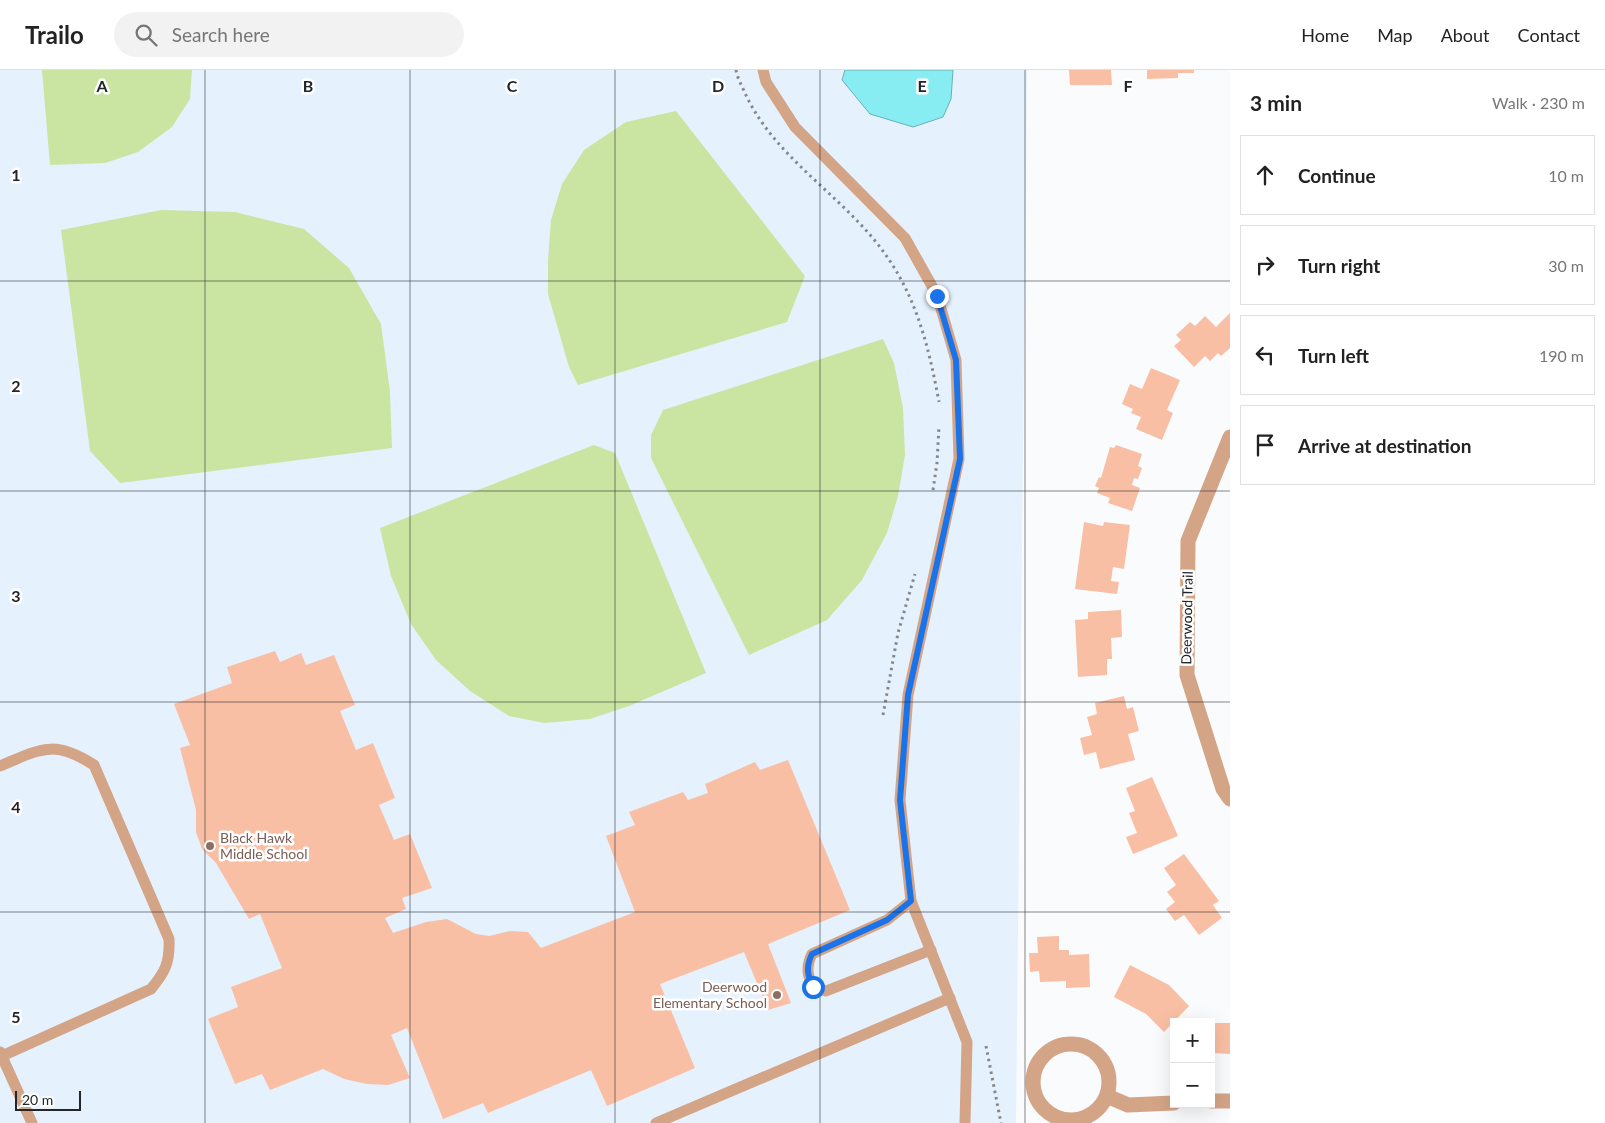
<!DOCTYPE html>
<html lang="en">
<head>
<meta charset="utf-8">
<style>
	:root { --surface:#fff; --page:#f2f2f2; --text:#222; --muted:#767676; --line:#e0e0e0 }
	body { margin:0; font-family:Lato,sans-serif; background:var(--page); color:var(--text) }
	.controls { position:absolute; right:15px; bottom:15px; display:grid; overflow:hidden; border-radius:0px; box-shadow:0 5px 20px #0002 }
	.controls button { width:45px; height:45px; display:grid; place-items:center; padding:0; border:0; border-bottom:1px solid var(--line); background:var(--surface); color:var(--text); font:25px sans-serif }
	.scale { position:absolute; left:15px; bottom:12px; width:66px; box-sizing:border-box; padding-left:5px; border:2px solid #222529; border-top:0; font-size:14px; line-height:18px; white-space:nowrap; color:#222529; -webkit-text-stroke:4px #fff; paint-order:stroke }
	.stop { position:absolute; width:15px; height:15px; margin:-11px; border:4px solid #1a73e8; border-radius:50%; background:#fff }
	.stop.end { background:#1a73e8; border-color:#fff; box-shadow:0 1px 5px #0008 }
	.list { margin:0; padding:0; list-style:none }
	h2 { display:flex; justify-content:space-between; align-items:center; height:65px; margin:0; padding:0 20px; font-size:21px }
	h2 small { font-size:16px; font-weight:400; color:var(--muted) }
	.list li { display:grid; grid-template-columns:32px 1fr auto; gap:15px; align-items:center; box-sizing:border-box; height:80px; margin:0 10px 10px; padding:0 10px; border:1px solid var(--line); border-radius:0px }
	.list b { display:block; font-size:19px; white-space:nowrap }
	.list em { font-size:16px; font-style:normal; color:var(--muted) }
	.icon { flex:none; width:28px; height:28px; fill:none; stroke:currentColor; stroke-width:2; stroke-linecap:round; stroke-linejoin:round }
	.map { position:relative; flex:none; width:1230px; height:1053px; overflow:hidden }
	header { display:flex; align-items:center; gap:30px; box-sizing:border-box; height:70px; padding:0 25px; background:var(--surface); border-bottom:1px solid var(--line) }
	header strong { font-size:24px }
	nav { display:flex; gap:28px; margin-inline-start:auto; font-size:18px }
	.search { width:350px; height:45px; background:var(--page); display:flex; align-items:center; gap:12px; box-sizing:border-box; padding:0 18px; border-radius:28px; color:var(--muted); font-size:19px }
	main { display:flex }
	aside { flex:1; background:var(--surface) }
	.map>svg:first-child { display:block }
	.built { fill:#e6f1fe }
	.green { fill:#c9e5a1 }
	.water { fill:#87edf2; stroke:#69b1b6 }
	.building { fill:#f9bfa4 }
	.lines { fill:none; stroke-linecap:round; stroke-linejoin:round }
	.path { stroke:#85878a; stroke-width:3; stroke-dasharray:2.5 4; stroke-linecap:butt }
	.lane { stroke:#d4a486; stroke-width:11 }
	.street { stroke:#d4a486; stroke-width:15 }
	.route { stroke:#1a73e8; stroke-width:6 }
	.grid { fill:none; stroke:#222529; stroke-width:1; stroke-opacity:0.55 }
	.education-dot { fill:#8d6e63; stroke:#fff; stroke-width:2 }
	.labels { text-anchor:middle; stroke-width:5; stroke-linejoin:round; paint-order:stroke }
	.street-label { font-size:14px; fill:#222529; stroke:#fff }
	.education-label { font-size:14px; fill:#785e54; stroke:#fff; text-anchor:start }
	.grid-label { font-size:16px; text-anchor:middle; font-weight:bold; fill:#222529; stroke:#fff; stroke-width:5; stroke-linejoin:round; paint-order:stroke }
</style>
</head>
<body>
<header>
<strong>Trailo</strong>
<div class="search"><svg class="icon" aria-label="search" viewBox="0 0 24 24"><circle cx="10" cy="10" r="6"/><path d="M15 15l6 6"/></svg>Search here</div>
<nav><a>Home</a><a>Map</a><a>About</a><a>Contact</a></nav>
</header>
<main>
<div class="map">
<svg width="1230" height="1053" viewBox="0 0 1230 1053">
	<rect width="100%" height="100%" fill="#fafbfd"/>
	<polygon class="built" points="0,0 1027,0 1016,1053 0,1053"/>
	<g class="green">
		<polygon points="42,0 192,0 190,29 172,57 138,82 105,93 50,95"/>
		<polygon points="676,41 805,206 787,252 578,315 569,297 548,224 548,191 551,150 562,114 584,80 626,52"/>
		<polygon points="161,140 235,142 304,159 349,198 381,254 390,322 392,378 120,413 90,381 61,160"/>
		<polygon points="883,269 894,293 903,338 905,385 898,426 887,463 862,510 827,550 749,585 651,388 651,365 663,340"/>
		<polygon points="594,375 615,383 706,603 629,636 590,649 544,653 509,646 470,621 436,590 411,554 391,506 380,458"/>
	</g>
	<polygon class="water" points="845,0 953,0 951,29 943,47 913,57 870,44 842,10"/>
	<g class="building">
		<polygon points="1069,0 1111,0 1112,15 1070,15"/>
		<polygon points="1147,0 1194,0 1194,3 1178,3 1178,8 1147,9"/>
		<polygon points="1230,243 1230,278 1221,286 1218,283 1210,291 1205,286 1194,297 1174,276 1181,270 1176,265 1190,252 1195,256 1205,246 1216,257"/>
		<polygon points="1151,298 1180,310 1167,340 1173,343 1162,370 1136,359 1141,347 1131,343 1133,339 1122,334 1130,314 1142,319"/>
		<polygon points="1116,375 1142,384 1138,396 1142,398 1138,409 1134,408 1132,415 1140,418 1132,441 1108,433 1110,428 1097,423 1099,418 1095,416 1099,407 1101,408 1110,377 1114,378"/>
		<polygon points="1084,452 1103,456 1104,452 1130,455 1124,499 1113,497 1111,511 1119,512 1117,524 1075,519"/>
		<polygon points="1121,540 1122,567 1111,568 1112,589 1107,589 1107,605 1078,607 1075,550 1088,549 1088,542"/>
		<polygon points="275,581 280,592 301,583 306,595 334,585 355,635 340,641 356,680 373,673 395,728 379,735 394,770 410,764 432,818 402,828 406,839 385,848 393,863 426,852 447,849 476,864 489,866 510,861 528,862 541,878 635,842 606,766 635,755 629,742 683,722 688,730 708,723 705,714 755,692 760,700 788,690 850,840 768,874 791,933 768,940 744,882 660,914 695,998 607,1036 591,1000 488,1043 483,1033 443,1049 407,958 391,965 410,1008 388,1015 367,1014 344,1009 323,999 270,1020 262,1004 235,1014 208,949 238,937 231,917 282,898 260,844 249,849 216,793 202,779 196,762 196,740 180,678 190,675 174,634 232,613 227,597"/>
		<polygon points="1124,626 1127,639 1133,637 1139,661 1128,664 1135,690 1100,699 1096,682 1084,685 1080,668 1092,665 1087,647 1097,644 1095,633"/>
		<polygon points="1152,707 1178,766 1133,784 1126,767 1137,763 1129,743 1135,741 1126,718"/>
		<polygon points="1184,784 1219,831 1213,835 1222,848 1199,865 1184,845 1175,851 1166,839 1175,832 1167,822 1176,815 1164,798"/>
		<polygon points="1059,866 1059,880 1069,880 1069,885 1089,884 1090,917 1066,918 1066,911 1040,912 1039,901 1030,902 1029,883 1038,883 1037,867"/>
		<polygon points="1130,895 1169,915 1189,936 1164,962 1146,944 1114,927"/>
		<polygon points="1214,953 1230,953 1230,984 1213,983"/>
	</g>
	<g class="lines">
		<g class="path">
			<path d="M736,0C737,7 741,14 744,21C772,84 834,120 876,172C915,220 928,273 939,332"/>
			<polyline points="933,420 937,393 939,356"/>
			<polyline points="883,645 898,563 915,504"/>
			<polyline points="986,976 1001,1053"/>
		</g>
		<g class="lane">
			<polyline points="763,0 766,12 795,57 905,168 937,225 956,290 959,389 908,625 900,730 911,831 967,972 965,1053"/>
			<path d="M0,696C41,679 53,669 94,695L169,869C170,893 165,902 151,919L2,986"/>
			<path d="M911,831L887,850L812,884C806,896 807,905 813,917L826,921L931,880"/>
			<polyline points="0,982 32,1053"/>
			<polyline points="656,1053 950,928"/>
		</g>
		<g class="street">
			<polyline points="1230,367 1188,471 1187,605 1223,719 1230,729"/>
			<circle cx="1071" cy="1012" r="38"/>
			<polyline points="0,987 2,986"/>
			<polyline points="1107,1026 1128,1035 1174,1033"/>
			<polyline points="1211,1031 1230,1031"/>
		</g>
	</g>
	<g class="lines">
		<path class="route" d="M813,917C807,905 806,896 812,884L887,850L911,831L900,730L908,625L960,389L956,290L937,226"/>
	</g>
	<path class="grid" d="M205,0V1053M410,0V1053M615,0V1053M820,0V1053M1025,0V1053M0,211H1230M0,421H1230M0,632H1230M0,842H1230"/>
	<g class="education-dot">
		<circle cx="210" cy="776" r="5"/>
		<circle cx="777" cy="925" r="5"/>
	</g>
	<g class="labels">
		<g class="street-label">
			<text transform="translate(1187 548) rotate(-89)" y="5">Deerwood Trail</text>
		</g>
		<g class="education-label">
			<text x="220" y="773">Black Hawk<tspan x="220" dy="16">Middle School</tspan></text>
			<text x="767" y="922" text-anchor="end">Deerwood<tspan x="767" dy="16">Elementary School</tspan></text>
		</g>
	</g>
	<g class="grid-label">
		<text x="102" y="22">A</text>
		<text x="308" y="22">B</text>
		<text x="512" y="22">C</text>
		<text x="718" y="22">D</text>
		<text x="922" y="22">E</text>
		<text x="1128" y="22">F</text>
		<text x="16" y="111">1</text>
		<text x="16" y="322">2</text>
		<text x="16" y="532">3</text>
		<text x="16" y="743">4</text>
		<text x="16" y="953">5</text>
	</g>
</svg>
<div class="controls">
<button>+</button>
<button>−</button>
</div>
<div class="scale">20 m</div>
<div class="stop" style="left:813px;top:917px"></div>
<div class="stop end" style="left:937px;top:226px"></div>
</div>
<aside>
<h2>3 min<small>Walk · 230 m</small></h2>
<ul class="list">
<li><svg class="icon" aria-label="ahead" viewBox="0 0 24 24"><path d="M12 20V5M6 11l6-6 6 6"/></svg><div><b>Continue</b></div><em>10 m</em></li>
<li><svg class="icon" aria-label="right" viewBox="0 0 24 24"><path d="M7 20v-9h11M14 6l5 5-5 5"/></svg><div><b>Turn right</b></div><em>30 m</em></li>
<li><svg class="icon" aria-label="left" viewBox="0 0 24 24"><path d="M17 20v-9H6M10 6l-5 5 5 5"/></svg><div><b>Turn left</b></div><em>190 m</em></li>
<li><svg class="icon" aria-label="arrive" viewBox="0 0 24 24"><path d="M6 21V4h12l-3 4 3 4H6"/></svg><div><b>Arrive at destination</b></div></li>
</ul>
</aside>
</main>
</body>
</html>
